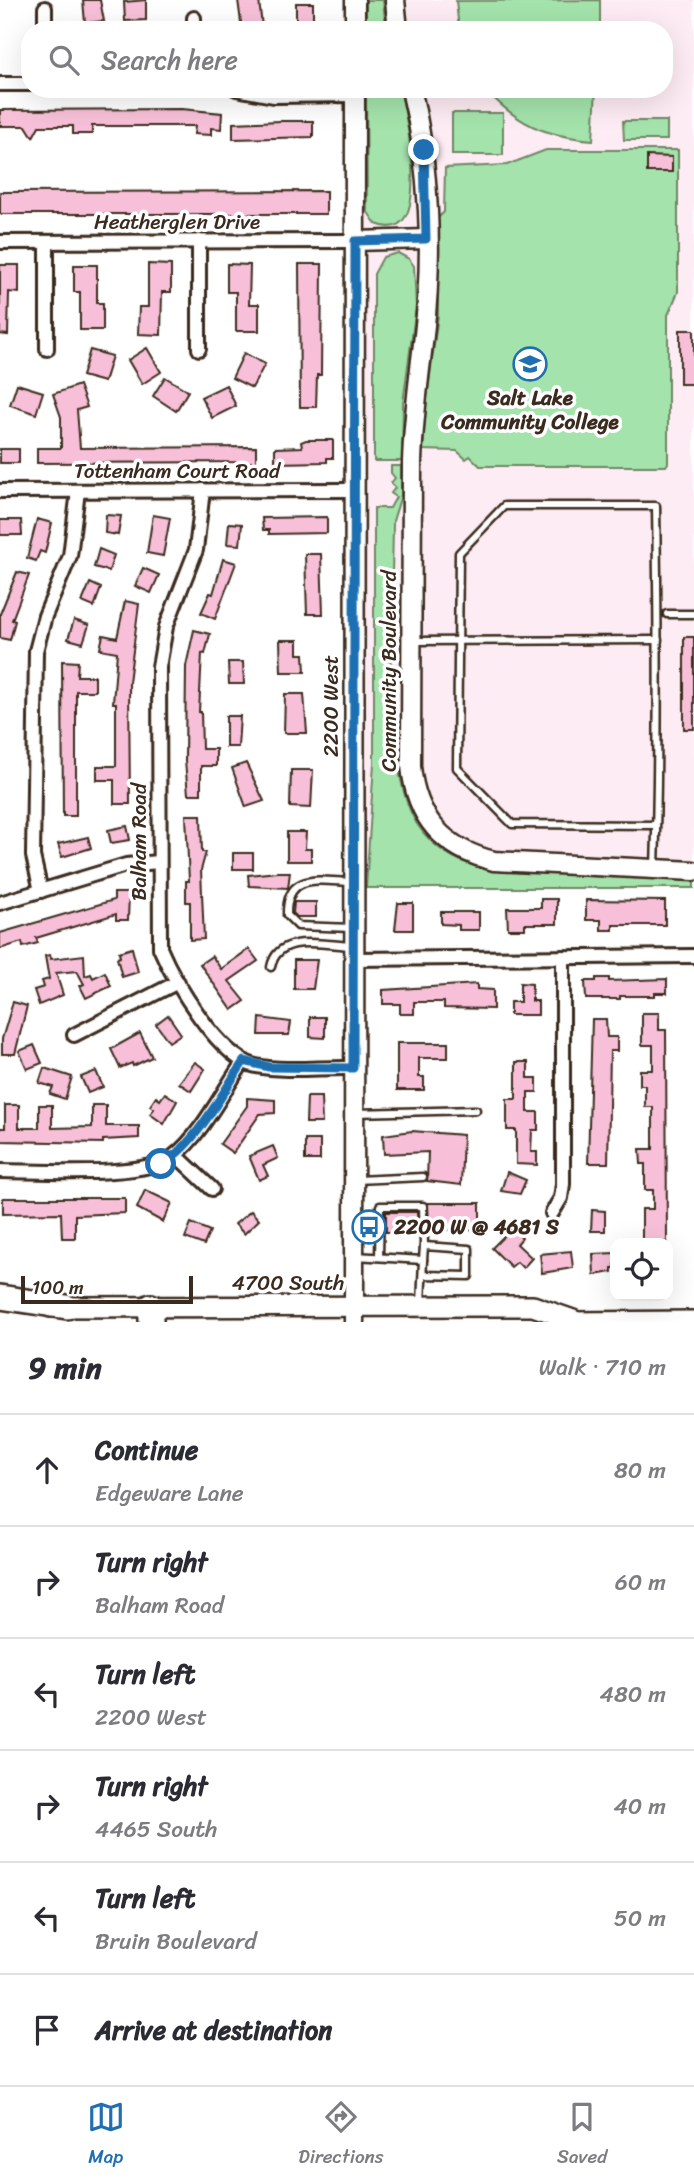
<!DOCTYPE html>
<html lang="en">
<head>
<meta charset="utf-8">
<style>
	:root { --surface:#fff; --page:#f7f7f7; --text:#2b2b33; --muted:#7c7c81; --line:#e1e1e2; --accent:#1f6fb2 }
	body { margin:0; font-family:Sriracha,sans-serif; background:var(--page); color:var(--text) }
	.controls { position:absolute; right:21px; bottom:21px; display:grid; overflow:hidden; border-radius:14px; box-shadow:0 7px 28px #0002 }
	.controls button { width:63px; height:63px; display:grid; place-items:center; padding:0; border:0; border-bottom:2px solid var(--line); background:var(--surface); color:var(--text); font:35px sans-serif }
	.scale { position:absolute; left:21px; bottom:18px; width:172px; box-sizing:border-box; padding-left:7px; border:4px solid #3b2a1e; border-top:0; font-size:19px; line-height:24px; white-space:nowrap; color:#3b2a1e; -webkit-text-stroke:5px #fff; paint-order:stroke }
	.stop { position:absolute; width:21px; height:21px; margin:-16px; border:5px solid #1f6fb2; border-radius:50%; background:#fff }
	.stop.end { background:#1f6fb2; border-color:#fff; box-shadow:0 2px 7px #0008 }
	.list { margin:0; padding:0; list-style:none }
	h2 { display:flex; justify-content:space-between; align-items:center; height:91px; margin:0; padding:0 28px; font-size:30px }
	h2 small { font-size:23px; font-weight:400; color:var(--muted) }
	.list li { display:grid; grid-template-columns:46px 1fr auto; gap:21px; align-items:center; box-sizing:border-box; height:112px; padding:0 28px; border-top:2px solid var(--line) }
	.list b { display:block; font-size:26px; white-space:nowrap }
	.list p { margin:0; font-size:23px; white-space:nowrap; color:var(--muted) }
	.list em { font-size:23px; font-style:normal; color:var(--muted) }
	.icon { flex:none; width:38px; height:38px; fill:none; stroke:currentColor; stroke-width:2; stroke-linecap:round; stroke-linejoin:round }
	.map { position:relative; flex:none; width:694px; height:1322px; overflow:hidden }
	.search { position:absolute; background:var(--surface); box-shadow:0 7px 28px #0002; left:21px; right:21px; top:21px; height:77px; display:flex; align-items:center; gap:18px; box-sizing:border-box; padding:0 24px; border-radius:28px; color:var(--muted); font-size:26px }
	.sheet { height:763px; background:var(--surface) }
	nav { display:flex; justify-content:space-around; align-items:center; box-sizing:border-box; height:98px; border-top:2px solid var(--line); background:var(--surface); font-size:19px; color:var(--muted) }
	nav a { display:grid; justify-items:center; gap:4px }
	nav .on { color:var(--accent) }
	.map>svg:first-child { display:block }
	.built { fill:#fdecf3 }
	.green { fill:#a4e3ac; stroke:#708665; stroke-width:2 }
	.building { fill:#f7c0d8; stroke:#3b2a1e; stroke-width:2 }
	.lines { fill:none; stroke-linecap:round; stroke-linejoin:round }
	.lane-casing { stroke:#3b2a1e; stroke-width:11 }
	.street-casing { stroke:#3b2a1e; stroke-width:18 }
	.secondary-casing { stroke:#3b2a1e; stroke-width:23 }
	.primary-casing { stroke:#3b2a1e; stroke-width:24 }
	.highway-casing { stroke:#3b2a1e; stroke-width:28 }
	.lane { stroke:#fff; stroke-width:6 }
	.street { stroke:#fff; stroke-width:12 }
	.secondary { stroke:#fff; stroke-width:18 }
	.primary { stroke:#fff; stroke-width:19 }
	.highway { stroke:#fff; stroke-width:23 }
	.route { stroke:#1f6fb2; stroke-width:9 }
	.labels { text-anchor:middle; stroke-width:7; stroke-linejoin:round; paint-order:stroke }
	.street-label { font-size:21px; fill:#3b2a1e; stroke:#fff }
	.poi-label { font-size:21px; font-weight:bold; fill:#3b2a1e; stroke:#fff }
</style>
</head>
<body>
<div class="map">
<svg width="694" height="1322" viewBox="0 0 694 1322">
	<rect width="100%" height="100%" fill="#fff"/>
	<filter id="ink" filterUnits="userSpaceOnUse"><feTurbulence type="fractalNoise" baseFrequency=".0143" numOctaves="2"/><feDisplacementMap in="SourceGraphic" scale="14" xChannelSelector="R" yChannelSelector="G"/><feConvolveMatrix kernelMatrix="1 2 1 2 8 2 1 2 1" color-interpolation-filters="sRGB"/></filter>
	<g filter="url(#ink)">
		<polygon class="built" points="366,0 694,0 694,888 365,888 366,89 664,89 664,30 366,30"/>
		<g class="green">
			<polygon points="366,0 383,0 386,30 366,30"/>
			<polygon points="600,0 600,30 459,30 456,1"/>
			<path d="M366,89H400C406,115 435,248 376,224L367,211Z"/>
			<path d="M485,89H596L593,140C545,136 518,125 485,89Z"/>
			<rect x="452" y="113" width="51" height="42"/>
			<polygon points="623,121 667,121 667,140 624,140"/>
			<polygon points="546,150 678,150 678,292 668,315 668,463 666,466 480,466 470,456 466,459 457,451 423,450 425,413 438,315 438,218 444,212 445,168 507,165"/>
			<polygon points="398,253 409,259 414,266 416,306 403,403 402,461 374,461 374,274 383,257"/>
			<path d="M391,466H401V495L393,521C393,594 380,765 417,824C435,852 465,867 497,871L694,879V888H366L374,763V508H390L396,497L391,493L395,488L391,483L395,478L391,473Z"/>
		</g>
		<g class="building">
			<polygon points="83,0 100,0 104,21 85,23"/>
			<polygon points="146,0 146,20 125,21 124,2"/>
			<polygon points="238,0 259,0 262,27 242,30"/>
			<rect x="296" y="3" width="17" height="27"/>
			<polygon points="182,109 222,113 221,129 211,128 211,135 194,134 195,126 92,126 92,134 73,134 73,126 39,126 33,137 26,126 0,126 0,110"/>
			<polygon points="281,121 313,121 313,137 233,139 233,123"/>
			<polygon points="647,156 672,157 672,172 647,172"/>
			<polygon points="326,191 326,214 0,214 0,192"/>
			<polygon points="148,264 171,265 171,292 162,292 161,335 138,334 139,307 148,307"/>
			<polygon points="227,264 250,265 249,304 259,304 259,331 236,331 236,292 227,292"/>
			<polygon points="299,264 322,264 321,375 317,375 316,407 300,407"/>
			<polygon points="0,265 19,265 19,293 9,292 8,335 0,334"/>
			<polygon points="74,265 97,265 97,303 103,303 103,330 80,330 80,292 74,292"/>
			<rect x="680" y="330" width="14" height="54"/>
			<polygon points="147,348 161,372 142,384 128,360"/>
			<polygon points="90,350 112,356 104,382 82,376"/>
			<polygon points="244,353 265,364 252,388 232,378"/>
			<polygon points="165,377 188,391 176,411 153,396"/>
			<polygon points="17,384 43,392 36,414 10,405"/>
			<polygon points="79,385 87,407 77,410 80,448 256,447 256,462 37,463 37,448 61,448 61,417 53,394"/>
			<polygon points="226,385 236,406 212,418 201,397"/>
			<polygon points="306,440 333,440 333,458 327,458 327,462 275,463 275,448 302,447 301,442"/>
			<rect x="0" y="449" width="19" height="14"/>
			<polygon points="106,515 121,516 118,535 105,533"/>
			<polygon points="153,515 170,518 163,556 147,553"/>
			<polygon points="327,517 327,533 269,534 269,530 263,530 262,518"/>
			<polygon points="37,519 52,523 45,553 40,551 36,561 27,558"/>
			<polygon points="0,520 21,520 22,535 0,535"/>
			<polygon points="229,523 242,524 240,545 227,544"/>
			<polygon points="99,549 114,555 109,571 94,567"/>
			<polygon points="305,554 321,554 323,614 307,614"/>
			<polygon points="223,559 236,563 215,619 201,613 210,593 213,594"/>
			<polygon points="143,568 159,575 151,593 135,586"/>
			<polygon points="17,572 29,575 12,620 15,621 10,640 0,638 0,614"/>
			<polygon points="90,583 101,588 94,607 82,602"/>
			<polygon points="125,601 139,604 129,682 130,804 114,804 114,780 97,780 97,766 116,766 116,703 113,703 117,652 100,649 103,635 117,638"/>
			<polygon points="74,620 89,625 83,643 68,639"/>
			<polygon points="194,630 210,634 205,654 202,653 199,712 201,712 202,749 216,749 216,766 201,766 201,794 188,794 185,761 186,666"/>
			<rect x="684" y="637" width="10" height="92"/>
			<polygon points="280,640 298,640 298,654 304,654 305,672 281,672"/>
			<polygon points="62,661 78,662 77,676 95,676 95,691 76,691 76,816 63,816"/>
			<polygon points="228,662 243,662 244,684 229,684"/>
			<polygon points="285,694 304,694 307,733 284,733"/>
			<polygon points="226,716 240,716 238,747 226,747"/>
			<polygon points="246,763 264,801 246,807 232,768"/>
			<polygon points="291,770 313,770 311,808 290,807"/>
			<polygon points="186,815 201,815 202,852 206,852 201,870 204,939 190,940 190,902 186,902 186,881 189,881"/>
			<polygon points="127,826 130,840 111,843 108,830"/>
			<polygon points="287,832 306,832 305,849 311,849 311,861 287,861"/>
			<polygon points="88,837 91,848 62,857 58,844"/>
			<rect x="233" y="853" width="20" height="16"/>
			<polygon points="278,872 290,872 288,888 249,886 248,875"/>
			<polygon points="114,893 129,893 128,920 116,920 116,914 36,938 38,943 23,947 22,942 0,949 0,933 114,900"/>
			<polygon points="541,899 557,899 557,924 525,924 525,929 508,929 507,908 541,908"/>
			<polygon points="586,900 665,901 665,925 613,925 613,930 601,930 601,920 586,920"/>
			<polygon points="294,902 316,902 316,917 297,917 293,913"/>
			<polygon points="398,903 413,903 413,930 395,930"/>
			<polygon points="441,912 479,912 479,930 459,930 459,925 441,924"/>
			<polygon points="132,948 138,972 122,977 117,958 120,957 119,952"/>
			<polygon points="249,949 258,961 229,981 245,1001 232,1010 200,964 212,956 221,969"/>
			<polygon points="50,955 51,959 84,955 85,976 91,974 93,978 105,972 111,986 86,998 80,986 84,984 77,971 56,973 63,995 39,1005 34,990 44,987 42,981 49,979 45,956"/>
			<polygon points="294,960 317,960 313,989 294,989"/>
			<polygon points="596,978 609,978 609,981 667,979 667,993 655,993 655,996 620,996 620,999 586,999 585,981 596,981"/>
			<polygon points="520,983 532,984 532,1001 538,1001 538,1015 510,1015 510,1002 520,1002"/>
			<polygon points="477,984 477,989 493,990 493,1009 444,1008 444,1002 414,1002 414,1014 400,1014 400,1004 383,1004 383,990"/>
			<polygon points="13,1002 27,1006 15,1054 2,1054 2,1039"/>
			<polygon points="642,1013 659,1013 659,1030 666,1030 667,1242 642,1242 642,1209 653,1209 653,1190 645,1190 645,1164 641,1164 640,1149 653,1149 653,1107 645,1107 645,1085 640,1085 640,1070 653,1070 653,1045 642,1045"/>
			<polygon points="168,1015 181,1034 169,1042 156,1024"/>
			<polygon points="310,1017 325,1017 325,1038 310,1037"/>
			<polygon points="260,1018 291,1022 289,1035 259,1035"/>
			<polygon points="592,1019 606,1019 607,1037 617,1037 617,1051 610,1051 608,1163 588,1163"/>
			<polygon points="140,1033 152,1057 133,1066 132,1063 120,1068 111,1049"/>
			<polygon points="397,1043 448,1043 448,1058 419,1058 419,1077 424,1077 424,1090 397,1090"/>
			<polygon points="34,1045 42,1063 27,1069 19,1051"/>
			<polygon points="195,1062 205,1069 191,1091 179,1083"/>
			<polygon points="516,1062 528,1062 528,1078 537,1078 537,1092 528,1092 528,1112 538,1112 538,1130 532,1130 531,1152 537,1152 537,1165 516,1164 516,1130 507,1130 507,1099 516,1099"/>
			<polygon points="44,1068 72,1077 65,1099 50,1094 53,1087 39,1083"/>
			<polygon points="96,1071 103,1087 88,1093 81,1077"/>
			<polygon points="165,1093 177,1101 164,1124 150,1114 154,1109 150,1106 156,1097 160,1100"/>
			<polygon points="307,1097 321,1097 322,1123 306,1123"/>
			<polygon points="247,1098 275,1100 275,1113 260,1114 233,1153 220,1144 247,1106"/>
			<polygon points="5,1105 19,1105 19,1128 39,1128 39,1105 52,1105 52,1128 92,1127 92,1105 106,1105 106,1126 139,1126 139,1138 103,1140 103,1143 0,1141 0,1128 5,1128"/>
			<polygon points="412,1131 463,1135 461,1185 427,1181 428,1152 384,1154 383,1135"/>
			<rect x="305" y="1140" width="15" height="20"/>
			<polygon points="273,1146 278,1158 263,1165 268,1176 259,1180 249,1156"/>
			<polygon points="507,1172 526,1180 520,1194 501,1191"/>
			<polygon points="145,1190 172,1203 163,1222 137,1208"/>
			<polygon points="3,1198 125,1198 125,1213 75,1215 75,1238 62,1238 61,1213 3,1214"/>
			<polygon points="428,1203 480,1203 480,1230 429,1230"/>
			<polygon points="592,1210 605,1211 605,1231 591,1231"/>
			<polygon points="251,1211 259,1220 244,1234 235,1224"/>
			<polygon points="386,1212 417,1212 418,1232 386,1232"/>
			<polygon points="191,1223 210,1231 204,1245 185,1238"/>
			<polygon points="512,1228 522,1238 517,1244 532,1258 523,1268 517,1262 511,1267 492,1248"/>
			<polygon points="571,1251 573,1268 542,1273 540,1254"/>
			<polygon points="615,1253 615,1268 612,1268 612,1272 594,1275 593,1254"/>
		</g>
		<g class="lines">
			<defs>
				<g id="lane">
					<polyline points="667,614 694,614"/>
					<polyline points="412,641 658,640"/>
					<path d="M655,868C659,748 658,627 656,506H504L459,553L457,768L512,824L656,825"/>
					<path d="M351,882C319,881 286,872 287,915L298,926L352,928"/>
					<path d="M271,967C278,932 324,945 351,946"/>
					<polyline points="355,1113 476,1110"/>
					<polyline points="356,1180 423,1177"/>
					<polyline points="355,1256 423,1260 421,1304"/>
					<polyline points="379,1257 380,1206 423,1206 424,1246"/>
					<polyline points="423,1275 469,1276 469,1249 424,1246 423,1260"/>
				</g>
				<g id="street">
					<polyline points="45,8 45,30"/>
					<polyline points="194,18 194,30"/>
					<polyline points="0,84 30,84"/>
					<polyline points="236,89 274,96 355,95"/>
					<polyline points="199,241 199,349"/>
					<polyline points="0,242 355,241"/>
					<polyline points="47,242 47,349"/>
					<path d="M203,490L196,550L166,627L159,667L160,948C174,981 219,1058 256,1066C286,1072 322,1067 353,1068"/>
					<polyline points="0,491 354,490"/>
					<polyline points="41,891 33,856 36,651 45,616 70,556 78,491"/>
					<polyline points="0,903 126,865 158,862"/>
					<polyline points="353,959 694,956"/>
					<polyline points="74,1035 178,982"/>
					<polyline points="176,1155 212,1189"/>
					<path d="M0,1171C40,1171 145,1179 174,1156C201,1136 224,1089 244,1061"/>
					<polyline points="552,1213 561,1198 563,1184 563,957"/>
				</g>
				<g id="secondary">
					<polyline points="355,0 355,30"/>
					<polyline points="395,0 398,30"/>
					<path d="M411,89C430,166 433,256 424,335C419,378 413,420 412,463L411,766C416,818 444,849 494,861L694,871"/>
					<polyline points="355,241 427,239"/>
					<polyline points="354,1322 355,89"/>
				</g>
				<g id="primary">
					<polyline points="51,1307 533,1306 573,1320"/>
					<polyline points="568,1322 694,1321"/>
				</g>
				<g id="highway">
					<polyline points="0,1297 67,1307"/>
					<polyline points="151,1306 151,1322"/>
				</g>
			</defs>
			<use href="#lane" class="lane-casing"/>
			<use href="#street" class="street-casing"/>
			<use href="#secondary" class="secondary-casing"/>
			<use href="#primary" class="primary-casing"/>
			<use href="#highway" class="highway-casing"/>
			<use href="#lane" class="lane"/>
			<use href="#street" class="street"/>
			<use href="#secondary" class="secondary"/>
			<use href="#primary" class="primary"/>
			<use href="#highway" class="highway"/>
		</g>
	</g>
	<g class="lines" filter="url(#ink)">
		<path class="route" d="M161,1164C195,1147 222,1093 244,1061L269,1067L353,1068L355,241L426,239L424,150"/>
	</g>
	<defs>
		<symbol id="university-ring" viewBox="-11 -11 22 22"><circle r="9.5" fill="#fff" stroke="#1f6fb2" stroke-width="1.5"/><path d="M0-5L7-2L0 1L-7-2ZM-4 1L0 2.5L4 1V4Q0 6-4 4Z" fill="#1f6fb2"/></symbol>
		<symbol id="bus-ring" viewBox="-11 -11 22 22"><circle r="9.5" fill="#fff" stroke="#1f6fb2" stroke-width="1.5"/><path d="M-5-6H5V4H4V6H2V4H-2V6H-4V4H-5ZM-3.5-4V0h7V-4ZM-3.5 1.2v1.5H-2V1.2ZM2 1.2v1.5H3.5V1.2Z" fill="#1f6fb2"/></symbol>
	</defs>
	<g fill-rule="evenodd">
		<use href="#university-ring" x="511" y="345" width="38" height="38"/>
		<use href="#bus-ring" x="350" y="1208" width="38" height="38"/>
	</g>
	<g class="labels">
		<g class="street-label">
			<text x="177" y="229">Heatherglen Drive</text>
			<text x="177" y="478">Tottenham Court Road</text>
			<text transform="translate(389 671) rotate(-90)" y="7">Community Boulevard</text>
			<text transform="translate(331 706) rotate(-90)" y="7">2200 West</text>
			<text transform="translate(139 842) rotate(-90)" y="7">Balham Road</text>
			<text x="288" y="1290">4700 South</text>
		</g>
		<g class="poi-label">
			<text x="530" y="405">Salt Lake<tspan x="530" dy="24">Community College</tspan></text>
			<text x="394" y="1234" text-anchor="start">2200 W @ 4681 S</text>
		</g>
	</g>
</svg>
<div class="controls">
<button><svg class="icon" aria-label="locate" viewBox="0 0 24 24"><circle cx="12" cy="12" r="6"/><path d="M12 2v4M12 18v4M2 12h4M18 12h4"/></svg></button>
</div>
<div class="scale">100 m</div>
<div class="stop" style="left:161px;top:1164px"></div>
<div class="stop end" style="left:424px;top:150px"></div>
<div class="search"><svg class="icon" aria-label="search" viewBox="0 0 24 24"><circle cx="10" cy="10" r="6"/><path d="M15 15l6 6"/></svg>Search here</div>
</div>
<section class="sheet">
<h2>9 min<small>Walk · 710 m</small></h2>
<ul class="list">
<li><svg class="icon" aria-label="ahead" viewBox="0 0 24 24"><path d="M12 20V5M6 11l6-6 6 6"/></svg><div><b>Continue</b><p>Edgeware Lane</p></div><em>80 m</em></li>
<li><svg class="icon" aria-label="right" viewBox="0 0 24 24"><path d="M7 20v-9h11M14 6l5 5-5 5"/></svg><div><b>Turn right</b><p>Balham Road</p></div><em>60 m</em></li>
<li><svg class="icon" aria-label="left" viewBox="0 0 24 24"><path d="M17 20v-9H6M10 6l-5 5 5 5"/></svg><div><b>Turn left</b><p>2200 West</p></div><em>480 m</em></li>
<li><svg class="icon" aria-label="right" viewBox="0 0 24 24"><path d="M7 20v-9h11M14 6l5 5-5 5"/></svg><div><b>Turn right</b><p>4465 South</p></div><em>40 m</em></li>
<li><svg class="icon" aria-label="left" viewBox="0 0 24 24"><path d="M17 20v-9H6M10 6l-5 5 5 5"/></svg><div><b>Turn left</b><p>Bruin Boulevard</p></div><em>50 m</em></li>
<li><svg class="icon" aria-label="arrive" viewBox="0 0 24 24"><path d="M6 21V4h12l-3 4 3 4H6"/></svg><div><b>Arrive at destination</b></div></li>
</ul>
</section>
<nav>
<a class="on"><svg class="icon" aria-label="map" viewBox="0 0 24 24"><path d="M3 6l6-2 6 2 6-2v14l-6 2-6-2-6 2zM9 4v14M15 6v14"/></svg>Map</a>
<a><svg class="icon" aria-label="directions" viewBox="0 0 24 24"><path d="M12 3l9 9-9 9-9-9zM9 14v-3h6M13 9l2 2-2 2"/></svg>Directions</a>
<a><svg class="icon" aria-label="saved" viewBox="0 0 24 24"><path d="M7 4h10v16l-5-4-5 4z"/></svg>Saved</a>
</nav>
</body>
</html>
